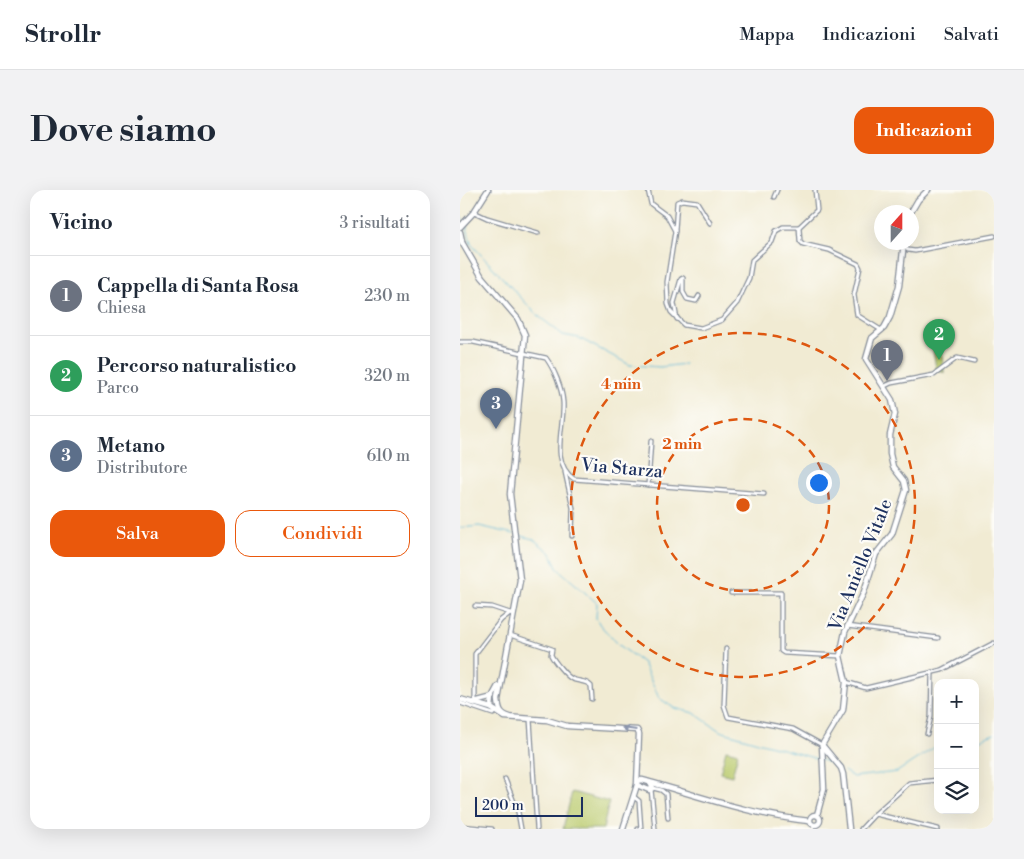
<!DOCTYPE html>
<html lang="it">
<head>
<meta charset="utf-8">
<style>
	:root { --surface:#fff; --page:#f2f2f3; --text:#1f2937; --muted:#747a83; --line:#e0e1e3; --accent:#ea580c }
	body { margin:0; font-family:"Libre Bodoni",serif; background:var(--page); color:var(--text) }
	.controls { position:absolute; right:15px; bottom:15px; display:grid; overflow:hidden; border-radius:10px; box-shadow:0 5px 20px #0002 }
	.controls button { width:45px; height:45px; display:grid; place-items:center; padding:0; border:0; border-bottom:1px solid var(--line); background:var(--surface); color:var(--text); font:25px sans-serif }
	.compass { position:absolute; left:414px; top:15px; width:45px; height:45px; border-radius:50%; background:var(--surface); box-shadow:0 5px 20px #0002; rotate:21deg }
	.scale { position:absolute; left:15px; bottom:12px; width:108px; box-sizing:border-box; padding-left:5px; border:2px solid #1b2f5e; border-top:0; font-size:14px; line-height:18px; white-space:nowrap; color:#1b2f5e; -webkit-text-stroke:4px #fdfcf7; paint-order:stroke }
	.you { position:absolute; left:358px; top:292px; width:18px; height:18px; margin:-12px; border:4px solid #fff; border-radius:50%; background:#1a73e8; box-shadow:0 0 0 8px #1a73e833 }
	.badge { display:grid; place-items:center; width:32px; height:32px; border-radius:50%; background:var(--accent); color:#fff; font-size:16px; font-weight:700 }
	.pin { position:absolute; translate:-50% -41px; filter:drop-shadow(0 1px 2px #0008) }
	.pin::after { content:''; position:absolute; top:26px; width:18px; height:15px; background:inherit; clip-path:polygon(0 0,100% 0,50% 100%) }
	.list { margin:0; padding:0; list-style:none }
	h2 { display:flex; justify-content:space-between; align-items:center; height:65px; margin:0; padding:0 20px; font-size:21px }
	h2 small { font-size:16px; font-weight:400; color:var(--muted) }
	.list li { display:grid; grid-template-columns:32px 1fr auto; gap:15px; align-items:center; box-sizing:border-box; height:80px; padding:0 20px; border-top:1px solid var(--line) }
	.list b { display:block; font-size:19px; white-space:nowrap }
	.list p { margin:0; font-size:16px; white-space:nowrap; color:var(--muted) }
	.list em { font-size:16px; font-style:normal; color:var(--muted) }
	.actions { display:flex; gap:10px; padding:15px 20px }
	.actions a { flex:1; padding:11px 0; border:1px solid var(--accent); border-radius:15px; text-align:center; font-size:18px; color:var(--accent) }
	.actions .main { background:var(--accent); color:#fff }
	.icon { flex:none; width:28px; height:28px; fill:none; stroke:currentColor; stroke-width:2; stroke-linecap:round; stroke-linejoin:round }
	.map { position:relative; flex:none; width:534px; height:639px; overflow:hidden; border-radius:15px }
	header { display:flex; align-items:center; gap:30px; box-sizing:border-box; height:70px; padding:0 25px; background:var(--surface); border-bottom:1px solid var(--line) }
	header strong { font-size:24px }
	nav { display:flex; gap:28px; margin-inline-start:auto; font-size:18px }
	.intro { display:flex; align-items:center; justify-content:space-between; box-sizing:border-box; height:120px; padding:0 30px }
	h1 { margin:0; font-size:35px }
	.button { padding:12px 22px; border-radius:15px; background:var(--accent); color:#fff; font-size:18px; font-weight:700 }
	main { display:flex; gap:30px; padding:0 30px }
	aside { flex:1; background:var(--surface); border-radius:15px; box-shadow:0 5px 20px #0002 }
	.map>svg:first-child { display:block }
	.grass { fill:#baca6d; stroke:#6a7c66 }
	.park { fill:url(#park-crowns); stroke:#6a7c66 }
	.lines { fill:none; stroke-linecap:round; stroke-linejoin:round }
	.stream { stroke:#57b5d6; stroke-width:1 }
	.minor-casing { stroke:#868d98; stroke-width:5.5 }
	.tertiary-casing { stroke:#868d98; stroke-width:7 }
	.minor { stroke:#fff; stroke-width:3 }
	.tertiary { stroke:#fff; stroke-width:4.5 }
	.oneway { fill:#8d97ae }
	.ring { fill:none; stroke:#de5710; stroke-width:2.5; stroke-dasharray:9 6 }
	.labels { text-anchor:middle; stroke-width:4.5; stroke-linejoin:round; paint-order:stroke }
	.street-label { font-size:18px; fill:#1b2f5e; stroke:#fdfcf7 }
	.centre { fill:#de5710; stroke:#fdfcf7; stroke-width:2.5 }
	.ring-label { font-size:15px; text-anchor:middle; font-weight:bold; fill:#de5710; stroke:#fdfcf7; stroke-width:4.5; stroke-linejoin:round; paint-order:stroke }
</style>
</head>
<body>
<header>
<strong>Strollr</strong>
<nav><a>Mappa</a><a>Indicazioni</a><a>Salvati</a></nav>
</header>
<div class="intro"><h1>Dove siamo</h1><a class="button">Indicazioni</a></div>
<main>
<aside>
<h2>Vicino<small>3 risultati</small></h2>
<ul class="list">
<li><span class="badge" style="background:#6b7280">1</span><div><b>Cappella di Santa Rosa</b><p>Chiesa</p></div><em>230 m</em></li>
<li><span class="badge" style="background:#2e9e5b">2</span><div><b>Percorso naturalistico</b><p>Parco</p></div><em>320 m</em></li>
<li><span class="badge" style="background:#5c6f8a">3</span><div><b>Metano</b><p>Distributore</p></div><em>610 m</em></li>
</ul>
<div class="actions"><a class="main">Salva</a><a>Condividi</a></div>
</aside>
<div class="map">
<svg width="534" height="639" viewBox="0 0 534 639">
	<defs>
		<pattern id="park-crowns" width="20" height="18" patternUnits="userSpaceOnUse" patternTransform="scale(1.25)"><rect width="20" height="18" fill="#baca6d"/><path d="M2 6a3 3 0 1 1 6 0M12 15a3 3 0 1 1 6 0" fill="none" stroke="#9fae61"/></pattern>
	</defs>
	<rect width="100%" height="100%" fill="#fdfcf7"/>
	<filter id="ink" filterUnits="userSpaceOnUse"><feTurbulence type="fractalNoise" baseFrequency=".02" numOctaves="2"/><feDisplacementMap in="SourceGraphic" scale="10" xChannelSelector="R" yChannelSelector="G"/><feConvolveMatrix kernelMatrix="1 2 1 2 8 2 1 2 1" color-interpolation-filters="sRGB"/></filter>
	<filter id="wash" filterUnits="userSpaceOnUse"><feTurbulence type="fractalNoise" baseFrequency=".0096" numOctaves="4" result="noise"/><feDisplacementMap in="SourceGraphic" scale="20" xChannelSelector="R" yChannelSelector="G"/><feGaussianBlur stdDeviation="1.12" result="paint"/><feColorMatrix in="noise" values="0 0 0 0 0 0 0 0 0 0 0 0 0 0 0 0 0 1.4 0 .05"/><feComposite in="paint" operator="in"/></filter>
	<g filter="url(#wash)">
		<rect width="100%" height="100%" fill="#f1ebd3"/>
		<g class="grass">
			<polygon points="266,560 278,563 272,586 260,583"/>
			<polygon points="112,602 149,612 143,639 103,639"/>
		</g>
		<polygon class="park" points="472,152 482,161 484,183 476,179"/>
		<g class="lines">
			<g class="stream">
				<polyline points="0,26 4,31"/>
				<polyline points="6,34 11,54 77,125 103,145 119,148 170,175 200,177 225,174"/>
				<polyline points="0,338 19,336 54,344"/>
				<polyline points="58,345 73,349 91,363 97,378 137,413 136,428 140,435 159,455 183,473 199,508 214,518 234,523 260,541 371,573 378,578"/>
				<polyline points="515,551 534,544"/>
				<polyline points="384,581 393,587 437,582 478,555"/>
			</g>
		</g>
	</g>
	<g filter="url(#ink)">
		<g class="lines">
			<defs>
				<g id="minor">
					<polyline points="188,0 191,14 207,26 215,41 217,12 222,10 237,12 250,33"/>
					<polyline points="314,7 317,0"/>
					<polyline points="14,22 27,28 78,43"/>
					<polyline points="339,37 357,20 355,0"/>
					<polyline points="215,41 207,92 208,114 211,122 224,135 241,138 262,130 277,113 289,88 292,70 312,52 316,41 323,37 339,37 340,51 343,54 369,60 398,74 400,78 394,105 397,125 421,140"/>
					<polyline points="443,56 448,60 455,61 534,46"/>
					<polyline points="217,129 214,113 221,89 223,88 223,102 227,109 236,111 239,106"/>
					<path d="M0,152H13L86,168C94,179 102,198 103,212C105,236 89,272 114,289L304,304"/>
					<polyline points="425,196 431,193 474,185 497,168 514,172"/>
					<polyline points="105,282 113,318 112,346"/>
					<polyline points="188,295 191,251"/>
					<polyline points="271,403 321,403 321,461 324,463 380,466"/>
					<polyline points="15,416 32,417 50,423"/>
					<polyline points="387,436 478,448"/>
					<path d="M50,445L92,459L91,465C94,471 106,486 112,489C119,492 126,490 131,496L132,509"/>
					<polyline points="266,459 264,515 268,527 333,539 362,555"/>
					<polyline points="386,492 406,498 482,480 534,453"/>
					<polyline points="15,512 15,464 41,430 50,423 54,424"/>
					<polyline points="0,513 33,524 39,521"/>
					<polyline points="70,529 77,639"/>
					<polyline points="467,544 471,527 472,482"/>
					<polyline points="45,589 58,622 61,639"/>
					<polyline points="193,598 201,600 206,604 208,628"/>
					<polyline points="191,599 195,639"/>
					<polyline points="174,607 179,611 181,639 178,639"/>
					<polyline points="415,624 449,593 478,590"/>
					<polyline points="0,636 32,639"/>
					<polyline points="401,639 415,624 478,639"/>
				</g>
				<g id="tertiary">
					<polyline points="451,22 458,10 468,0"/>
					<polyline points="0,37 14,22 28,0"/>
					<polyline points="0,42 2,51"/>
					<path d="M0,49L22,87L58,129L65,145L50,304L60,390L38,510C39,519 40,524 50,527"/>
					<polyline points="0,509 31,518 45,527 87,530 107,536 177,540 179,544 177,595 163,639"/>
					<polyline points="14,512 33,507"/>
					<polyline points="31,518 32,507 38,496"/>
					<path d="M178,591L182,590C237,605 291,625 349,631"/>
					<polyline points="177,595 189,600 193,598 190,593"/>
					<circle cx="355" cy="630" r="5"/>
					<polyline points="357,625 364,599 362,555"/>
					<polyline points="389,639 383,584 381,578 362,555 383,520 386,492 380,466 385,442 404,402 416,364 432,344 446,300 444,291 433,277 430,264 430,245 435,224 432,210 406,169 412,148 424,138 430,127 439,96 444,52"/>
				</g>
			</defs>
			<use href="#minor" class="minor-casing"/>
			<use href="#tertiary" class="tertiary-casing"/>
			<use href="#minor" class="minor"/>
			<use href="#tertiary" class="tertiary"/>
		</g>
		<defs><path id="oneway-solid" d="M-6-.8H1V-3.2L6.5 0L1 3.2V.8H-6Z" transform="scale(1.25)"/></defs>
		<use class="oneway" href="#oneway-solid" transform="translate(169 539) rotate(-172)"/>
	</g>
	<g class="ring">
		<circle cx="283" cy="315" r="86"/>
		<circle cx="283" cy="315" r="172"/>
	</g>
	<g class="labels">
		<g class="street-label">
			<text transform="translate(162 278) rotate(5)" y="6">Via Starza</text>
			<text transform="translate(400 375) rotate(-68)" y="6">Via Aniello Vitale</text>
		</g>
	</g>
	<circle cx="283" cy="315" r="8" class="centre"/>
	<g class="ring-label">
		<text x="161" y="199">4 min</text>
		<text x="222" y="259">2 min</text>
	</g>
</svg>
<div class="controls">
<button>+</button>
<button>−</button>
<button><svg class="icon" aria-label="layers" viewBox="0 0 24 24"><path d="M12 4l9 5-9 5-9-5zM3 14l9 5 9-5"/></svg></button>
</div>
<svg class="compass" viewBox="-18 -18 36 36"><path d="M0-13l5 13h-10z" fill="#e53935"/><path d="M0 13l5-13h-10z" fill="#747a83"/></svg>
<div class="scale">200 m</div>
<div class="you"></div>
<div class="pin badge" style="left:427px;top:191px;background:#6b7280">1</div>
<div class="pin badge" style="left:479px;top:170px;background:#2e9e5b">2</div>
<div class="pin badge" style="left:36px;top:239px;background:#5c6f8a">3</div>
</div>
</main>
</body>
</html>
